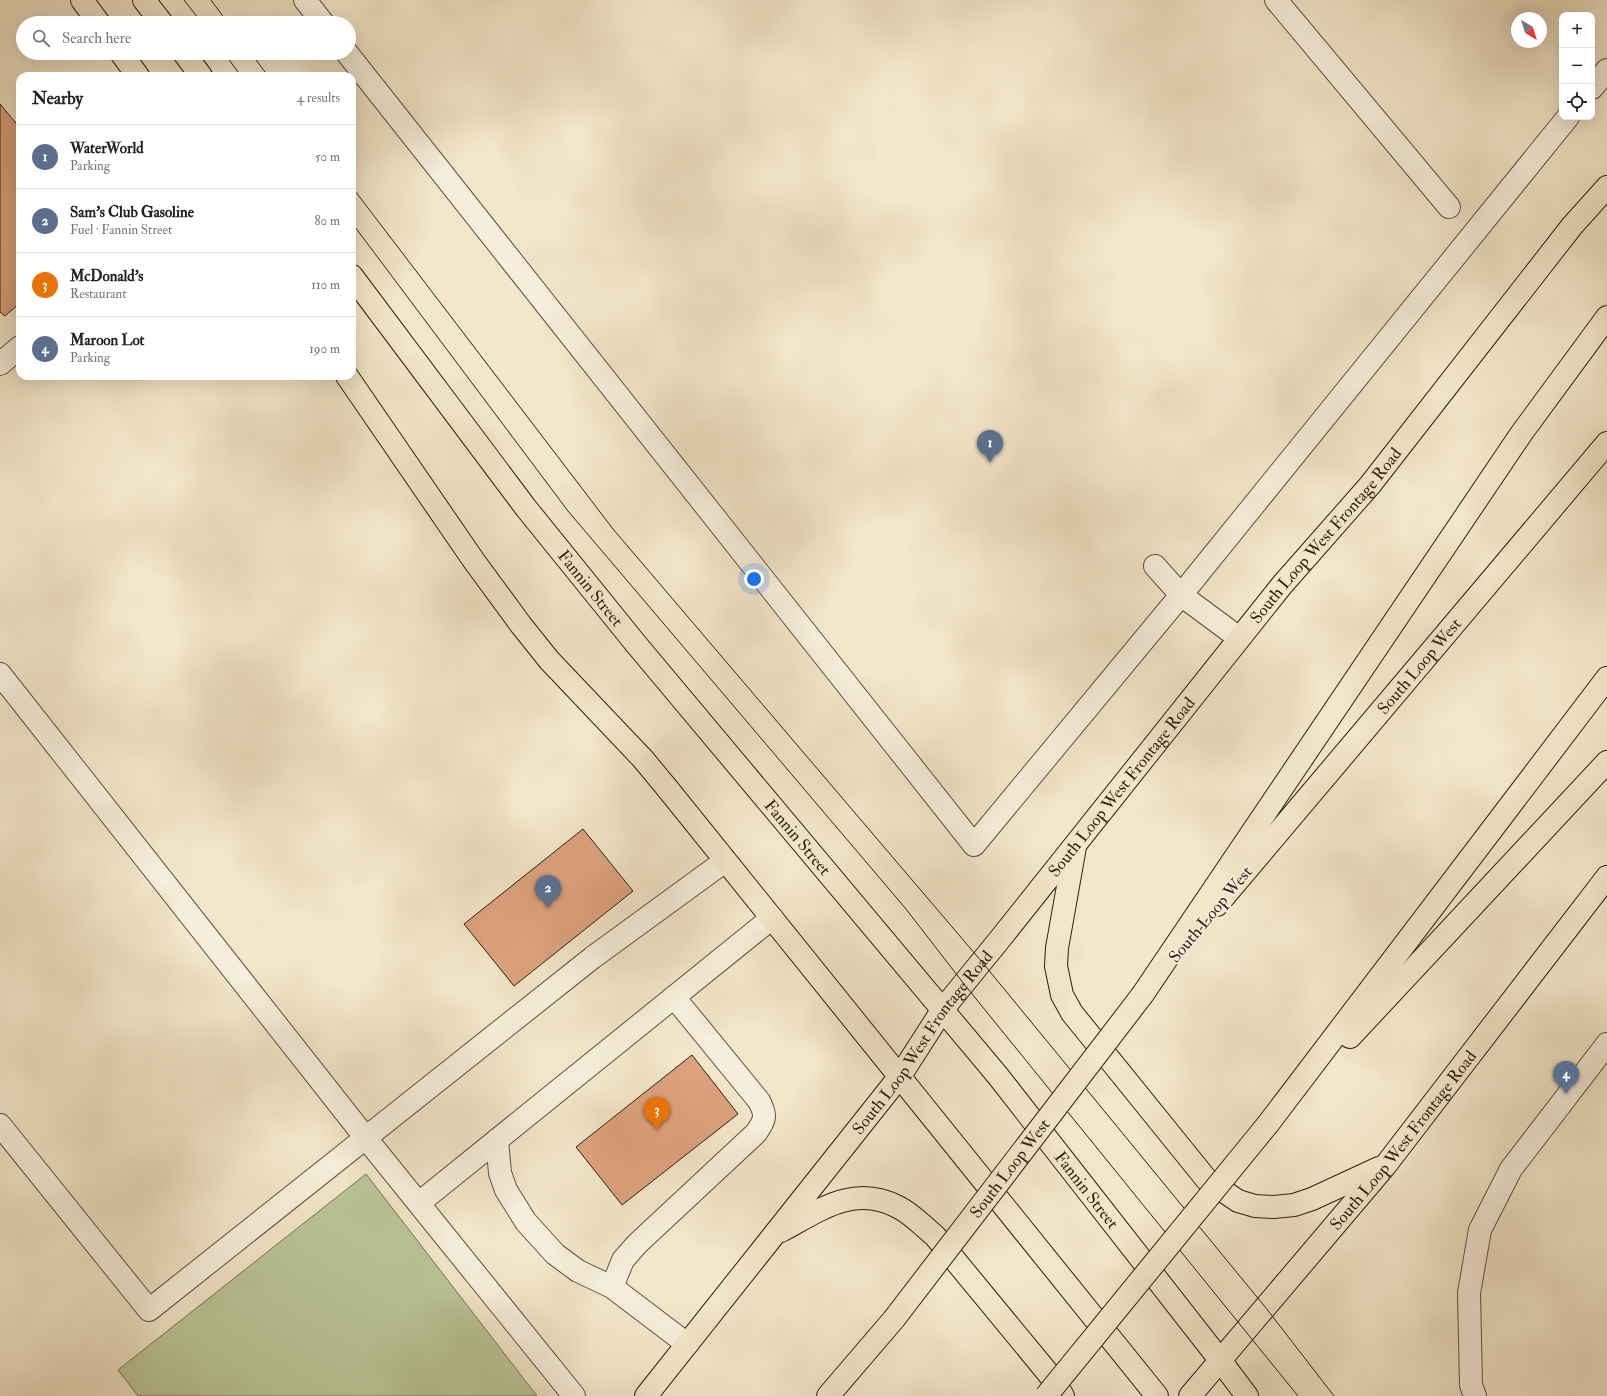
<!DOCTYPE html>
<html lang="en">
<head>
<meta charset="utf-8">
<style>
	:root { --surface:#fff; --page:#f6f6f6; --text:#222; --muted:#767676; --line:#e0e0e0; --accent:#8f2418 }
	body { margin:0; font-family:"IM FELL Double Pica",serif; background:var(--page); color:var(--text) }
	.controls { position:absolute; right:12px; top:12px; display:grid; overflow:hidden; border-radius:8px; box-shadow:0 4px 16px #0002 }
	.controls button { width:36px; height:36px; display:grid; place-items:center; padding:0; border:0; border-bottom:1px solid var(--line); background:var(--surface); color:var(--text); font:20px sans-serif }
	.compass { position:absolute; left:1511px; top:12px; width:36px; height:36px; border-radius:50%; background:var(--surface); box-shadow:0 4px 16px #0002; rotate:142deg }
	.you { position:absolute; left:754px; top:579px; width:14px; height:14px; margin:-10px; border:3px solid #fff; border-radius:50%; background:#1a73e8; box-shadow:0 0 0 6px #1a73e833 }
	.badge { display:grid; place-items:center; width:26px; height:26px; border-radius:50%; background:var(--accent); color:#fff; font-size:13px; font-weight:700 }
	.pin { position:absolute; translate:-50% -33px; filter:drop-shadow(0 1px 2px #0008) }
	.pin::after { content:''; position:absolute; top:21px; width:14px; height:12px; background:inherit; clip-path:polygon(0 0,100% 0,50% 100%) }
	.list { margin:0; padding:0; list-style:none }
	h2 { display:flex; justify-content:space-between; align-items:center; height:52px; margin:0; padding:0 16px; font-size:17px }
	h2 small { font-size:13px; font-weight:400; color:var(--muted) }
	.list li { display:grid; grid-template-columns:26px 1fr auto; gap:12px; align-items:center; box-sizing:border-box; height:64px; padding:0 16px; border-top:1px solid var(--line) }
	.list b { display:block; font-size:15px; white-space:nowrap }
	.list p { margin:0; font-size:13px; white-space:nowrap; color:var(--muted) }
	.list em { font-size:13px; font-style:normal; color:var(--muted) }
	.icon { flex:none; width:22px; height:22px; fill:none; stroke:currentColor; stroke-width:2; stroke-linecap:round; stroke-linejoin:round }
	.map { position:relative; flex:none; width:1607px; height:1396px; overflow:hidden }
	.search { position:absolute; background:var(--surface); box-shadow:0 4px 16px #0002; left:16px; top:16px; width:340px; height:44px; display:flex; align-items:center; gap:10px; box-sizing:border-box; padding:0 14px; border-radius:22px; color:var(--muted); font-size:15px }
	.panel { position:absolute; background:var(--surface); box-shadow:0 4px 16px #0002; left:16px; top:72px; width:340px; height:308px; border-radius:12px }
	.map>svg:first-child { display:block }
	.green { fill:#bac598; stroke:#747256 }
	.building { fill:#dca27e; stroke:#2d1e14 }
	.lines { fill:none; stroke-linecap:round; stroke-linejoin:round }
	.minor-casing { stroke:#5e5041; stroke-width:24 }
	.major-casing { stroke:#2d1e14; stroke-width:24 }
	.highway-casing { stroke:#2d1e14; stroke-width:24 }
	.minor { stroke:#f7efdc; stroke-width:22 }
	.major { stroke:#f3e6c9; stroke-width:22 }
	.highway { stroke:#f3e6c9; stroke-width:22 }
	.tram { stroke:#2d1e14; stroke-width:1 }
	.highway-bridge-casing { stroke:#2d1e14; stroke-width:24; stroke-linecap:butt }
	.highway-bridge { stroke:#f3e6c9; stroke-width:22 }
	.labels { text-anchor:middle; stroke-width:4; stroke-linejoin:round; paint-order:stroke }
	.street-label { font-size:17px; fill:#2d1e14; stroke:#f7efdc }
</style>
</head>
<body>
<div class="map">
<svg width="1607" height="1396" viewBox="0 0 1607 1396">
	<rect width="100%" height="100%" fill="#f3e6c9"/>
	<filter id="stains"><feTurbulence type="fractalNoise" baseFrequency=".005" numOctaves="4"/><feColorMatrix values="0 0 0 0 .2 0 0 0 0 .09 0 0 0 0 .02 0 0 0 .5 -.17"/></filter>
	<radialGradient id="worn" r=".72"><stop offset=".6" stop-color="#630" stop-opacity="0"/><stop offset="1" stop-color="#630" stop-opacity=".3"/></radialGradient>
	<polygon class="green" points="366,1174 537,1396 138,1396 118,1370"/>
	<g class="building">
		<polygon points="0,104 20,128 20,303 5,316 0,312"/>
		<polygon points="583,829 633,891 514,986 464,924"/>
		<polygon points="692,1055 738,1114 622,1205 576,1147"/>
	</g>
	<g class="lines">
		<defs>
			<g id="minor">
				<polyline points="305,0 323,23"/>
				<polyline points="1276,0 1449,207"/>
				<polyline points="347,53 974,845 1181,595 1568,117"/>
				<polyline points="1592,88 1607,70"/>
				<polyline points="0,364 20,347"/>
				<polyline points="1155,566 1181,595 1239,638"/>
				<polyline points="0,674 365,1137 574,1396"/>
				<polyline points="0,1125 149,1310 592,958 725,861"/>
				<polyline points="497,1140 500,1173 506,1190 526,1222 555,1254 578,1271 612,1287 687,1344"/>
				<polyline points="419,1203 772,918"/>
				<path d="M612,1287L623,1260L637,1244L756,1133C765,1120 767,1116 759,1101L674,997"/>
				<polyline points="1475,1396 1471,1385 1469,1293 1480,1230 1511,1169 1607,1044"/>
			</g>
			<g id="major">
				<polyline points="82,0 99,23"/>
				<polyline points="144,0 162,23"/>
				<polyline points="121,53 138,76"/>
				<polyline points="184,53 201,76"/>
				<path id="s1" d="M352,276L526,508L636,644L998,1076L1220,1360L1247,1396"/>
				<polyline points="347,376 474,561 521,625 549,660 643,759 667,788 1157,1396"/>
				<polyline points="1075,847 1057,948 1056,966 1062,995 1072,1013 1207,1180 1238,1201 1255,1206 1274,1207 1294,1205 1312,1199 1379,1168"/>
				<path d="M781,1231C820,1210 854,1184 898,1207C912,1214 923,1226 935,1236L1052,1378L1063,1396"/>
				<path id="s2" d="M646,1396L900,1076L943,1009L1000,939L1282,585L1370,485L1572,226L1607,187"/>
				<path id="s3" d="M1190,1396L1385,1166L1607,877"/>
			</g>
			<g id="highway">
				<path id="s4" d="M1217,905L1607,443"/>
				<polyline points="1143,994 1521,434 1607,317"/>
				<polyline points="1350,1037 1607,762"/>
				<polyline points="1268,1124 1607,678"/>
				<polyline points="828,1396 894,1319"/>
			</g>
		</defs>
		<use href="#minor" class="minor-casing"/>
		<use href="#major" class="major-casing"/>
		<use href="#highway" class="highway-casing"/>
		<use href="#minor" class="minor"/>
		<use href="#major" class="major"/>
		<use href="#highway" class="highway"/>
		<g class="tram">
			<polyline points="184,0 202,23"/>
			<polyline points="211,0 228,23"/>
			<polyline points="224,53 241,76"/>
			<polyline points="251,53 268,76"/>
			<polyline points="352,187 613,529 982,962 1266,1308 1334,1396"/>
			<polyline points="352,223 568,511 906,909 964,984 1298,1396"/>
		</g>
		<defs>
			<g id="highway-bridge">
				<path id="s5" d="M894,1319L1143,994"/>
				<polyline points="1046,1396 1268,1124"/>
			</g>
		</defs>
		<use href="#highway-bridge" class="highway-bridge-casing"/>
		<use href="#highway-bridge" class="highway-bridge"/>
	</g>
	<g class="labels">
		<g class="street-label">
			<text dy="6" stroke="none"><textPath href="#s2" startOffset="1097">South Loop West Frontage Road</textPath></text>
			<text dy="6" stroke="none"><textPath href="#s1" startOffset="393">Fannin Street</textPath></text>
			<text dy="6" stroke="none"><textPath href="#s4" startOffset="313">South Loop West</textPath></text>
			<text dy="6" stroke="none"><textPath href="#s2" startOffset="773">South Loop West Frontage Road</textPath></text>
			<text dy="6" stroke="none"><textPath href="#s1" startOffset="717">Fannin Street</textPath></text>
			<text transform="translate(1210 914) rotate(-50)" y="6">South Loop West</text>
			<text dy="6" stroke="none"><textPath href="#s2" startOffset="449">South Loop West Frontage Road</textPath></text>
			<text dy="6" stroke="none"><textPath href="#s3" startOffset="333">South Loop West Frontage Road</textPath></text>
			<text dy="6" stroke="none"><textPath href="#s5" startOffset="190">South Loop West</textPath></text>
			<text dy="6" stroke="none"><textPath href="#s1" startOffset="1173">Fannin Street</textPath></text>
		</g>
	</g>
	<rect width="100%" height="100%" filter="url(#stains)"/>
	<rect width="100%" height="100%" fill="url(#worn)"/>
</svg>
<div class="controls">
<button>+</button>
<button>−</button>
<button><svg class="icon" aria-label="locate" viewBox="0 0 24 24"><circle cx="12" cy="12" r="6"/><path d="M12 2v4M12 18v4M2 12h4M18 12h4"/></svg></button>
</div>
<svg class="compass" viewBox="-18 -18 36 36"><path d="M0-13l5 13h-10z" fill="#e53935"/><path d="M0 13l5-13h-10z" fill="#767676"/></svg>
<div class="you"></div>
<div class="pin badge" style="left:990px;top:463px;background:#5c6f8a">1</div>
<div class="pin badge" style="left:548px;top:908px;background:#5c6f8a">2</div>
<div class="pin badge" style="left:657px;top:1130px;background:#e8710a">3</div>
<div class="pin badge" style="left:1566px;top:1094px;background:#5c6f8a">4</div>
<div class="search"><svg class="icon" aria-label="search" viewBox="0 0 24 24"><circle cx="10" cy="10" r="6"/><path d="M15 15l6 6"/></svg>Search here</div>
<section class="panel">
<h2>Nearby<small>4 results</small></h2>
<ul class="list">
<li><span class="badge" style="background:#5c6f8a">1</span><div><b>WaterWorld</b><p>Parking</p></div><em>50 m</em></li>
<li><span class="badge" style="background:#5c6f8a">2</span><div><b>Sam's Club Gasoline</b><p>Fuel · Fannin Street</p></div><em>80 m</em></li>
<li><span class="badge" style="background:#e8710a">3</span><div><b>McDonald's</b><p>Restaurant</p></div><em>110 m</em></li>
<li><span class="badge" style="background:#5c6f8a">4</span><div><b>Maroon Lot</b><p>Parking</p></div><em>190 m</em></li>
</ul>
</section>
</div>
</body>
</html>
